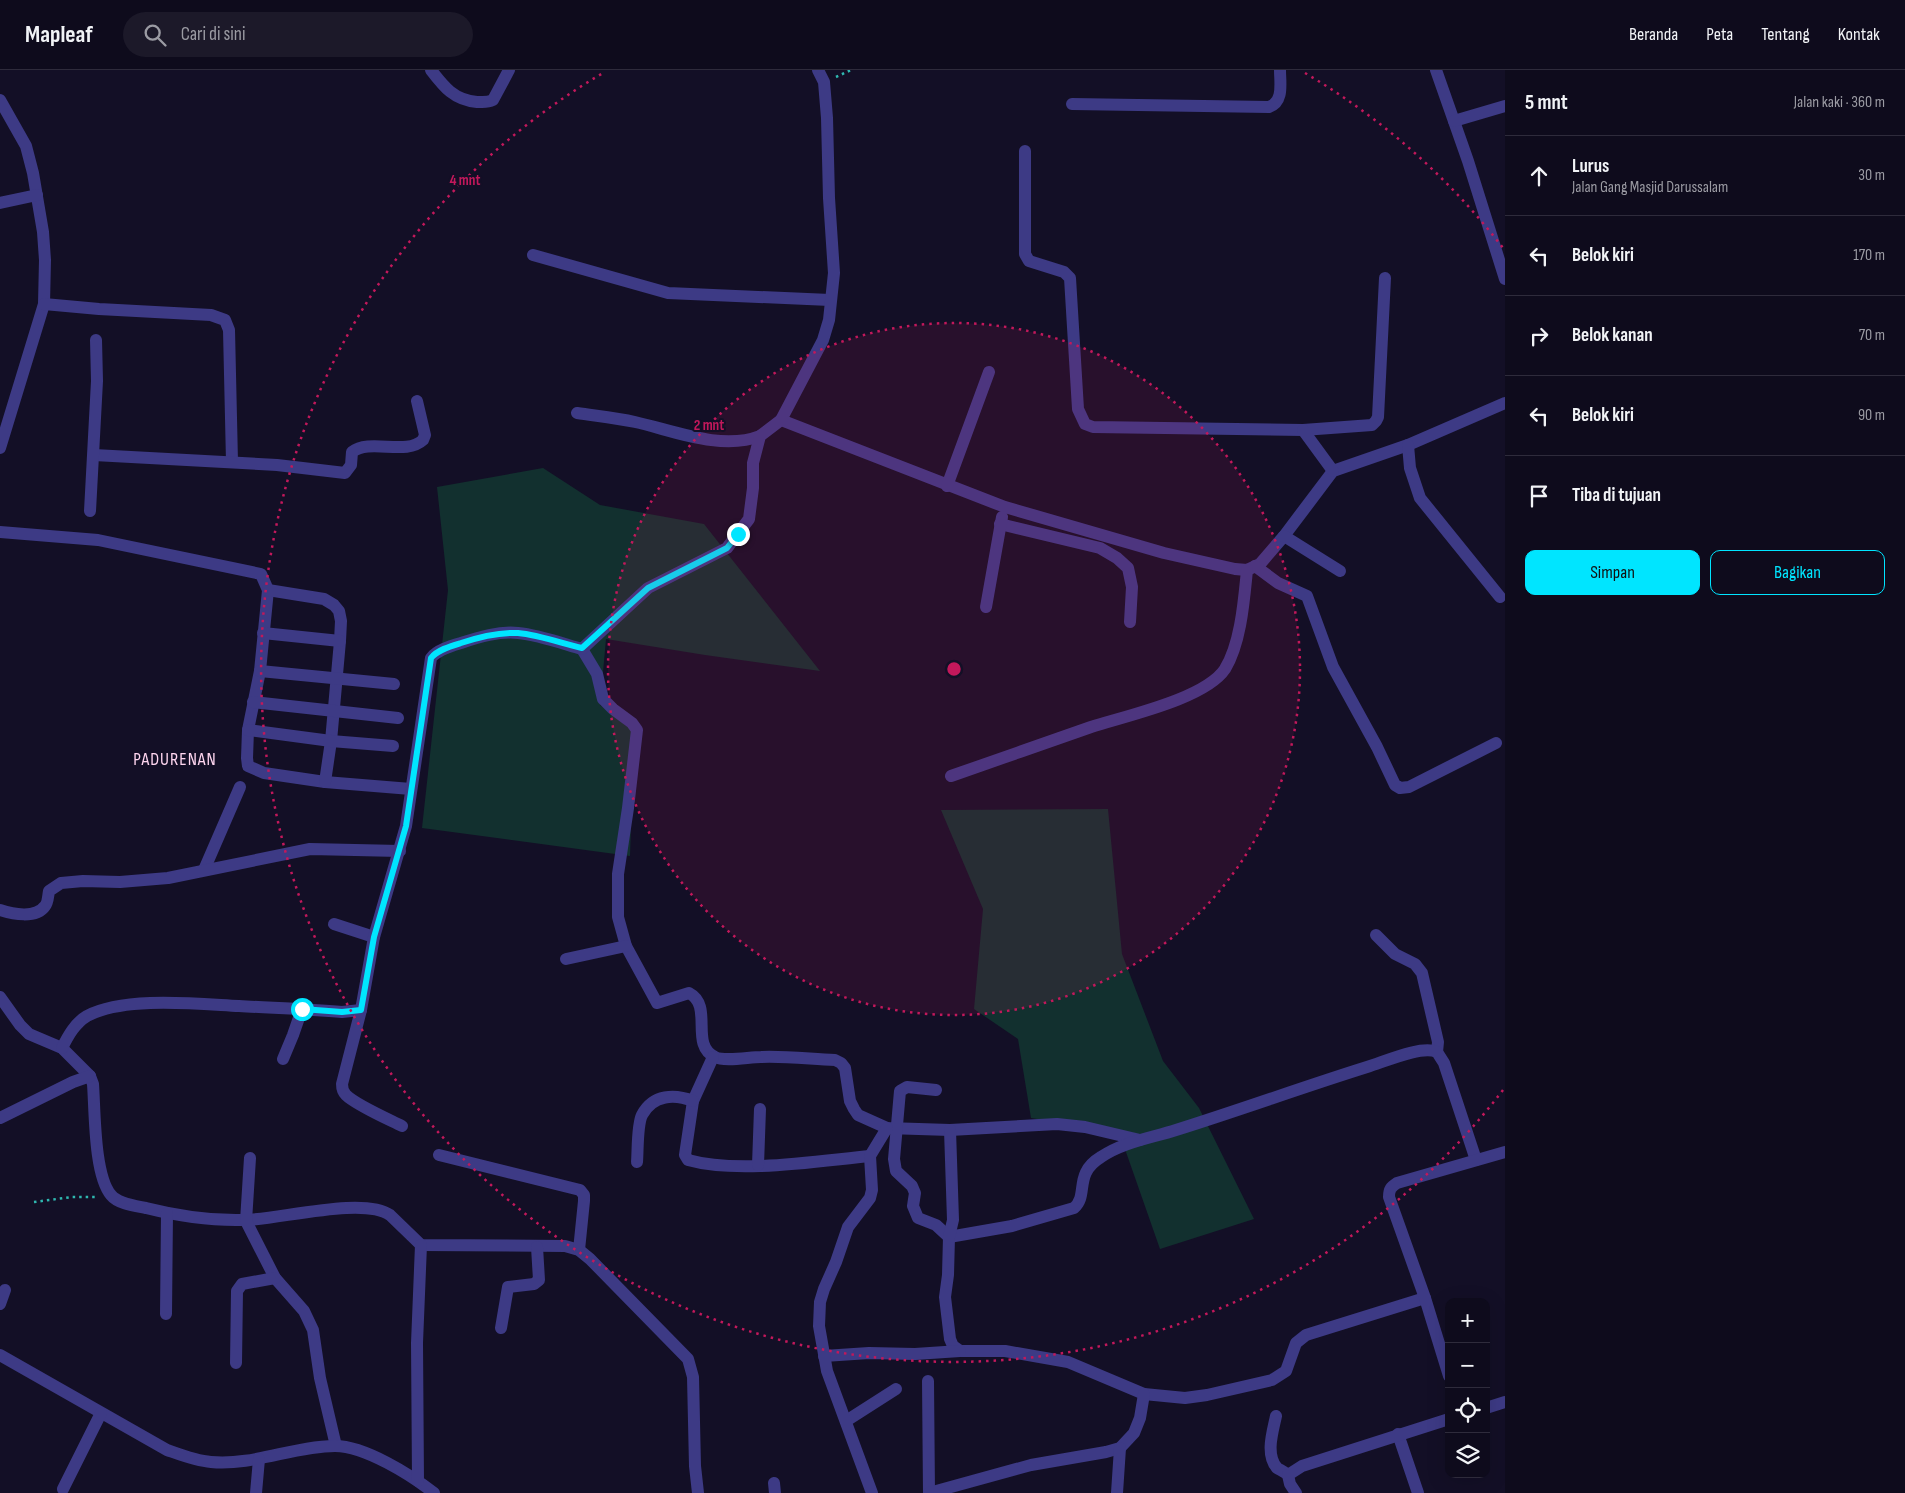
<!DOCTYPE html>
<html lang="id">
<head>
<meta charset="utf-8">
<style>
	:root { --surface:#0e0b1c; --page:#1c1929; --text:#f1f3f6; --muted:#9b9ba3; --line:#2e2b3b; --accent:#00e5ff }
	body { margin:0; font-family:"Sofia Sans Condensed",sans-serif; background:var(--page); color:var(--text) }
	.controls { position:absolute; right:15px; bottom:15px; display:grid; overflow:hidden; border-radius:10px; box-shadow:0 5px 20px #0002 }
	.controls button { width:45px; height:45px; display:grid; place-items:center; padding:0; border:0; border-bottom:1px solid var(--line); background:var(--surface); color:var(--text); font:25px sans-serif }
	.stop { position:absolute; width:15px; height:15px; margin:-11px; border:4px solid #00e5ff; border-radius:50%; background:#fff }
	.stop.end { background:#00e5ff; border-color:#fff; box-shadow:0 1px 5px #0008 }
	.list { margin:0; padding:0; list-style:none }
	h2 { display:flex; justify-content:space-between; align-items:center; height:65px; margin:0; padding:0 20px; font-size:21px }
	h2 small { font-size:16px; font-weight:400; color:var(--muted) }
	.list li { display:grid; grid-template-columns:32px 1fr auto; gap:15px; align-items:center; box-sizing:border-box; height:80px; padding:0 20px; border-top:1px solid var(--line) }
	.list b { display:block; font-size:19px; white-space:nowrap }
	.list p { margin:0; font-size:16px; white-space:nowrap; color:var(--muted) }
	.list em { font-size:16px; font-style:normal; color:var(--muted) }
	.actions { display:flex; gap:10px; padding:15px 20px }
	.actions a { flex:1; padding:11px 0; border:1px solid var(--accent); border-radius:10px; text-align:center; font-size:18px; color:var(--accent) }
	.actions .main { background:var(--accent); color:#111 }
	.icon { flex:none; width:28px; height:28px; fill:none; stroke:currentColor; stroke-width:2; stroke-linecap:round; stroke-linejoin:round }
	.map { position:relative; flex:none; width:1505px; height:1423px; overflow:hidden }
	header { display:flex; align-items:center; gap:30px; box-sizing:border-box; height:70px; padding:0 25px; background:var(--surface); border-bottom:1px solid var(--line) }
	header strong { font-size:24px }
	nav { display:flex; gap:28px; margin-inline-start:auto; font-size:18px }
	.search { width:350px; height:45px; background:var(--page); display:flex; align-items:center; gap:12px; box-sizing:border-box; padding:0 18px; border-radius:28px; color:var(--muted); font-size:19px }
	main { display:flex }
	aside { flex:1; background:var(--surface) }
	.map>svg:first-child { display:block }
	.green { fill:#12302f }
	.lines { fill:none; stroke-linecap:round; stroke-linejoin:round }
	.path { stroke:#2fb8b0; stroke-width:2.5; stroke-dasharray:2.5 4; stroke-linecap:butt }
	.minor { stroke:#3d3a85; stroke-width:12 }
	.route { stroke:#00e5ff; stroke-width:6 }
	.ring { fill:none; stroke:#c2185b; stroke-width:2.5; stroke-dasharray:2.5 5 }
	.labels { text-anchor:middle; stroke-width:4; stroke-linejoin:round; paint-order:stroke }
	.quarter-label { font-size:18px; letter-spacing:1px; fill:#ffd6f0; stroke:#130f26 }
	.centre { fill:#c2185b; stroke:#130f26; stroke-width:2.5 }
	.ring-label { font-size:15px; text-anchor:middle; font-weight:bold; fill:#c2185b; stroke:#130f26; stroke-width:4; stroke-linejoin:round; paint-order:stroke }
</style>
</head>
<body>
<header>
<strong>Mapleaf</strong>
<div class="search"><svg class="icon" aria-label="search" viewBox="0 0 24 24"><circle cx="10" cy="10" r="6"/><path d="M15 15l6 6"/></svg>Cari di sini</div>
<nav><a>Beranda</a><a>Peta</a><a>Tentang</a><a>Kontak</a></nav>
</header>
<main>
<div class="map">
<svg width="1505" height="1423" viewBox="0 0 1505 1423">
	<rect width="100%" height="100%" fill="#130f26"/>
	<g class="green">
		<polygon points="543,398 600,435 704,454 820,601 705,585 606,569 600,635 634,662 630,786 422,758 448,520 437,417"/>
		<polygon points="1108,739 1122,884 1163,991 1199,1038 1254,1149 1160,1179 1119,1062 1031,1048 1018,969 974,939 983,839 941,740"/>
	</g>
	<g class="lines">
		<g class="path">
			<polyline points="836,7 851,0"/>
			<polyline points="34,1132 72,1127 98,1127"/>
		</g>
		<g class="minor">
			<path d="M431,0C444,17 454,30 477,32C483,32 487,33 493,30L509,0"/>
			<polyline points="1436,0 1468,91 1505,209"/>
			<polyline points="0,30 26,76 33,103 43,162 45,190 44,234 0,378"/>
			<path d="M1072,34L1269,37C1284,32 1280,13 1280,0"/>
			<polyline points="1454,51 1505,36"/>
			<polyline points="1025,81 1025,184 1029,191 1064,202 1070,208 1078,339 1085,354 1093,357 1303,360 1372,355 1376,351 1378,347 1385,208"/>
			<polyline points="0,133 37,125"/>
			<polyline points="533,185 668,223 830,230"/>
			<polyline points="44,234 99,239 211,245 225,250 229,260 232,392"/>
			<path d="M577,343C597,346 616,348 635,352C672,360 721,381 760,366"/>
			<polyline points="781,350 1005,437 1164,483 1235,499 1247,500 1260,494 1284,466 1333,401 1408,375 1505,333"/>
			<polyline points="1303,360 1333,401"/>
			<polyline points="1408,375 1410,398 1420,428 1500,527"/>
			<path d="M94,385L277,395L345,403L351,395L352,382C370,368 406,386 423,370L425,365L417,331"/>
			<polyline points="947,416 989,302"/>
			<polyline points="90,441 97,311 96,270"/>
			<polyline points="1000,454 1100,478 1117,488 1128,498 1132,517 1130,552"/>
			<polyline points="0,462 98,470 261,504 268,520 260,601 248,660 247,688 248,696 264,703 325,712 411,719"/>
			<polyline points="1284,466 1340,501"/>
			<polyline points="1255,496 1278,513 1307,526 1333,597 1377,677 1395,715 1400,718 1409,717 1496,673"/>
			<polyline points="268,520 324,529 334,535 339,541 341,551 340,571 331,671 325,712"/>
			<polyline points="986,537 1002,447"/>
			<polyline points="263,563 340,571"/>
			<path d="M582,579L597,604L603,629L613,639L632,653L637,660L628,738L618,804V847L626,876L657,933L689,923C714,936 689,975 715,987C725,992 749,987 761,987C785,986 810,989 835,990L841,993L845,998L850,1031L854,1039L858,1045L887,1058L950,1060L1057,1054L1085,1057L1140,1070"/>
			<polyline points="260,601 394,614"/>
			<polyline points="253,632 398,648"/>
			<polyline points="248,660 331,671 393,676"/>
			<path d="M951,706C998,690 1044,673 1091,657C1125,646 1205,629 1225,599C1241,573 1244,530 1247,500"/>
			<polyline points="204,800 240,717"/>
			<path d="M0,840C12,844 36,849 45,836C48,833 48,826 49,821L61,813L83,811L120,812L168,808L310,779L400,781"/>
			<polyline points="334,854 374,867"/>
			<polyline points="1376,865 1395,884 1415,894 1422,903 1438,972 1437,982"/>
			<polyline points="566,889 626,876"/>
			<path d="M0,927L20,955L29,964L62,978L90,1006L93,1014C95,1041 94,1105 111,1125C118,1134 136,1136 146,1138C178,1146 211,1151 244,1150C277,1150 363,1126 390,1145L421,1175L565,1176L579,1180L590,1189L688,1289L693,1307L695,1396L698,1423"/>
			<path d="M62,978C68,966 75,953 87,946C124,926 198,934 239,936C273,938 307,939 342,942L361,940"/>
			<path d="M713,987L693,1031L685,1085L688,1090C738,1104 817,1091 870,1086"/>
			<polyline points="283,989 293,965 302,939"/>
			<path d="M936,1020L907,1017L900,1021L894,1089L896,1101L912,1116L915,1123L913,1136L918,1148L936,1155L949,1167L1012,1156L1074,1138C1089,1125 1073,1104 1101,1087C1123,1072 1151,1068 1176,1060C1240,1040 1303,1017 1367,997C1384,992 1421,975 1437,982L1444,993L1476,1090"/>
			<polyline points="0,1048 73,1012 90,1006"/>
			<path d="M402,1056C388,1049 356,1035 346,1025C343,1022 342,1018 342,1014L361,940L374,867L406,756L431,588C437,580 451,576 461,573C479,567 499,561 518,563C539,565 561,573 582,579L648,518L727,478L749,449L753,418V393L760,366L781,350L823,270L829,250L834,203L829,128L827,48L824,12L818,0"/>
			<polyline points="950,1060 953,1150 949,1167 948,1205 945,1227 950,1269 953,1276 960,1281 1005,1281 1068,1292 1144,1324 1185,1328 1207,1325 1272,1310 1286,1301 1296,1273 1306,1265 1425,1228"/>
			<polyline points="439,1085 580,1120 584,1125 584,1131 579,1180"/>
			<polyline points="250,1088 246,1151 275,1208 304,1241 313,1260 320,1308 336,1376"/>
			<path d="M637,1092C638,1080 637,1055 642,1045C653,1024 675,1024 693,1031"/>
			<polyline points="758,1095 760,1039"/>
			<polyline points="0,1234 5,1220"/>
			<polyline points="166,1244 167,1143"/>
			<polyline points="501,1258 508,1217 534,1214 539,1210 537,1177"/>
			<path d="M0,1285L167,1380C181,1385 196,1391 211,1392C253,1396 294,1376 335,1376C365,1376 411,1405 434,1423"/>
			<polyline points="824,1286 869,1283 915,1284 960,1281"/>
			<polyline points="236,1293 237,1221 242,1214 275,1208"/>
			<path d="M1449,1306L1425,1228L1389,1127C1389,1119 1391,1117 1397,1113L1505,1082"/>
			<polyline points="928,1311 929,1423"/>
			<polyline points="1486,1338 1505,1332"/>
			<path d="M1276,1346C1273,1361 1265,1384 1277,1398C1280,1400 1285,1402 1288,1405"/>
			<polyline points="846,1351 896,1319"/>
			<polyline points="1398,1364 1418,1423"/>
			<polyline points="418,1411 417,1273 421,1175"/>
			<polyline points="774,1413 775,1423"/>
			<polyline points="63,1419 101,1343"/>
			<polyline points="256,1423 259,1389"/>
			<polyline points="872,1423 827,1301 819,1256 820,1232 824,1219 836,1192 848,1157 870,1128 872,1120 870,1086 887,1058"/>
			<polyline points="929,1423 1031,1395 1106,1382 1120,1378 1134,1363 1140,1348 1144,1324"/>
			<polyline points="1117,1423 1120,1378"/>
			<polyline points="1296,1423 1290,1414 1288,1405 1302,1396 1449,1349"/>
		</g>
	</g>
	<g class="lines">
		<path class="route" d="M302,939L342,942L361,940L374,867L406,756L431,588C437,580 451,576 461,573C479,567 499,562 518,563C539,565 561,573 582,578L648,518L727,478L738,464"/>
	</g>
	<circle cx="954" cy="599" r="346" fill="#c2185b" fill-opacity=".12"/>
	<g class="ring">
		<circle cx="954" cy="599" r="346"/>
		<path d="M1503 1020A692 692 0 1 1 603 3M1305 3A692 692 0 0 1 1503 178"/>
	</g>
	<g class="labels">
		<g class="quarter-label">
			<text x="175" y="695">PADURENAN</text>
		</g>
	</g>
	<circle cx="954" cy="599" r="8" class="centre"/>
	<g class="ring-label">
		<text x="465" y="115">4 mnt</text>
		<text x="709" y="360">2 mnt</text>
	</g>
</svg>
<div class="controls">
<button>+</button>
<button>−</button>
<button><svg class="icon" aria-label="locate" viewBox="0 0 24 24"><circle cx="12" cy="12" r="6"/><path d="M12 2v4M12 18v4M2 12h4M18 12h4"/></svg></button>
<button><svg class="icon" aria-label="layers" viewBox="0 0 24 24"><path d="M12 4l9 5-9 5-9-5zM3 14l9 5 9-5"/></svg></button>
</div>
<div class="stop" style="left:302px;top:939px"></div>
<div class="stop end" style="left:738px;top:464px"></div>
</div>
<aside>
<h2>5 mnt<small>Jalan kaki · 360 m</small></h2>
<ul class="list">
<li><svg class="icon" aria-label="ahead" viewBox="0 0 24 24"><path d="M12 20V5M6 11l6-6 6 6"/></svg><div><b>Lurus</b><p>Jalan Gang Masjid Darussalam</p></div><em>30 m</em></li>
<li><svg class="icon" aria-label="left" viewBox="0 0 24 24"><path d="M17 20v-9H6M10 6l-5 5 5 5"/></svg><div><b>Belok kiri</b></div><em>170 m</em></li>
<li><svg class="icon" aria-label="right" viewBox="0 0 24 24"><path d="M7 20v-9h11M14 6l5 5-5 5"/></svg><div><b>Belok kanan</b></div><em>70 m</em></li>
<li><svg class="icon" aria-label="left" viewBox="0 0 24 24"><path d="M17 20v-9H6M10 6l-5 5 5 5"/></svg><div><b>Belok kiri</b></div><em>90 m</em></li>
<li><svg class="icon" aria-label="arrive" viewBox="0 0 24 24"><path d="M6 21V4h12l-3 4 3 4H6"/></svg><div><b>Tiba di tujuan</b></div></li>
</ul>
<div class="actions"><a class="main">Simpan</a><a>Bagikan</a></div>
</aside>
</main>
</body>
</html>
